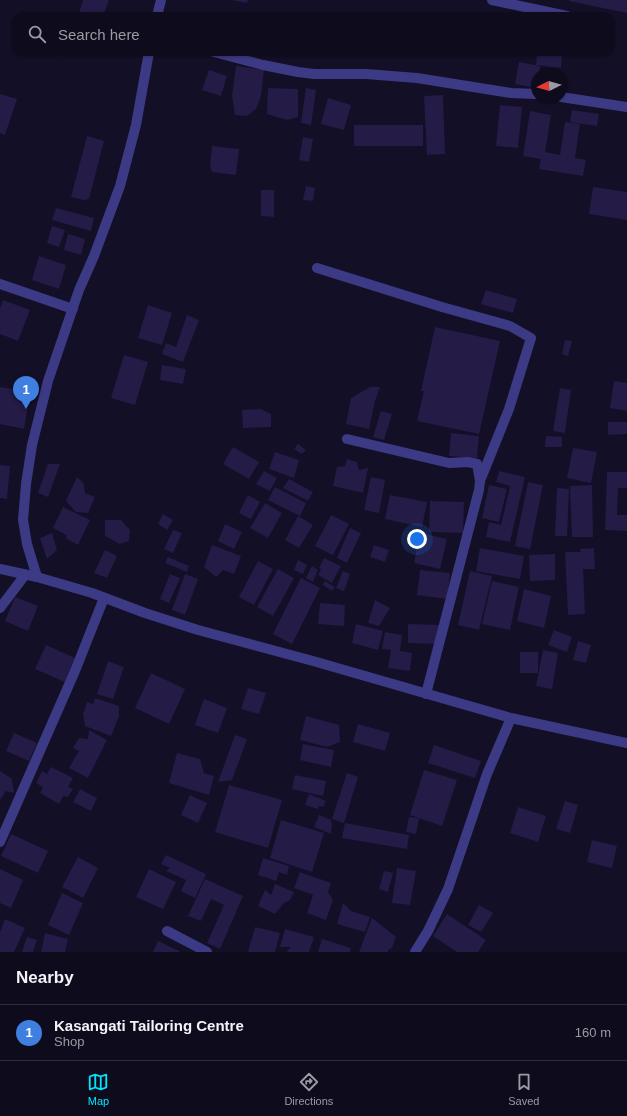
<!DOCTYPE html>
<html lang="en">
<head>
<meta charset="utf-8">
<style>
	:root { --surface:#0e0b1c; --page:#1c1929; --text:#f1f3f6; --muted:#9b9ba3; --line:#2e2b3b; --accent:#00e5ff }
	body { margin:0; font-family:Helvetica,sans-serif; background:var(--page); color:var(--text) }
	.compass { position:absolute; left:531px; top:68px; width:36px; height:36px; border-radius:50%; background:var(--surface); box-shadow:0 1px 3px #0004; rotate:265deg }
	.you { position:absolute; left:417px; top:539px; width:14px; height:14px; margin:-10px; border:3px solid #fff; border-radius:50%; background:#1a73e8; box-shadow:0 0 0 6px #1a73e833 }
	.badge { display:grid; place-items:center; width:26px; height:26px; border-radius:50%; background:var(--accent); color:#fff; font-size:13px; font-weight:700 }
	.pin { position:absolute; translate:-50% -33px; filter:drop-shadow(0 1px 2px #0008) }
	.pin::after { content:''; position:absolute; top:21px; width:14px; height:12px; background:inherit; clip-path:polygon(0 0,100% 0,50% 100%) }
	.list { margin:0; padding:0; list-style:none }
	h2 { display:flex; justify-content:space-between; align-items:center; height:52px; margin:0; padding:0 16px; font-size:17px }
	h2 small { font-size:13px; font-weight:400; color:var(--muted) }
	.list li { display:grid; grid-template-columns:26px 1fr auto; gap:12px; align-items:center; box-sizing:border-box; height:56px; padding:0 16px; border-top:1px solid var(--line) }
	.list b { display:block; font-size:15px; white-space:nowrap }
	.list p { margin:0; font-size:13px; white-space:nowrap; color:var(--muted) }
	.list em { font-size:13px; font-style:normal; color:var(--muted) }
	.icon { flex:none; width:22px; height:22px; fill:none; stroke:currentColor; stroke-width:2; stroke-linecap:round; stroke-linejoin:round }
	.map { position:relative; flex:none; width:627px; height:952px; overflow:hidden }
	.search { position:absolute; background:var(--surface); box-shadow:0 1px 3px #0004; left:12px; right:12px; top:12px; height:44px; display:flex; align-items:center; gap:10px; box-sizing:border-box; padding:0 14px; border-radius:12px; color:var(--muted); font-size:15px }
	.sheet { height:108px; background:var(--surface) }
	nav { display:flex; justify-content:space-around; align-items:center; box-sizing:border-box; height:56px; border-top:1px solid var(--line); background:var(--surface); font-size:11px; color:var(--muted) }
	nav a { display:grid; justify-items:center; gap:2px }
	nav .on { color:var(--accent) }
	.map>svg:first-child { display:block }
	.building { fill:#241b47 }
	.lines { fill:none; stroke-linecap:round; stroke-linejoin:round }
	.street { stroke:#3d3a85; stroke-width:10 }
</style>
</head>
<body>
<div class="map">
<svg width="627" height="952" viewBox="0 0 627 952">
	<rect width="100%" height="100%" fill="#130f26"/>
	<g class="building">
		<polygon points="83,0 109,0 103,16 78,16"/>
		<polygon points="231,0 248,0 247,3"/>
		<polygon points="569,0 627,0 627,13 569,1"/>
		<polygon points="49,52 64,52 61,57"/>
		<polygon points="537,52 562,52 561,68 536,65"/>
		<polygon points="519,62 540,66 539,74 537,74 537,88 515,84"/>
		<polygon points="236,66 264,70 261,96 256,109 247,116 235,115 232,96"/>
		<polygon points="209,70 227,76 221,96 202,90"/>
		<polygon points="268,88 298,89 298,117 287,120 267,114"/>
		<polygon points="306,88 316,90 311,125 301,123"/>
		<polygon points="0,94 17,99 5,135 0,133"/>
		<polygon points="443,95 445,154 427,155 424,96"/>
		<polygon points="328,98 351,105 344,130 321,124"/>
		<polygon points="500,105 522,107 518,148 496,146"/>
		<polygon points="572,110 599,114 597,126 570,122"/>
		<polygon points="530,111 551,115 545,152 560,155 565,122 580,124 575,158 586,160 583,176 539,169 541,159 523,156"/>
		<rect x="354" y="125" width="69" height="21"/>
		<polygon points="87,136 104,141 89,199 83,200 71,197"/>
		<polygon points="303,137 313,139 309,162 299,160"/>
		<polygon points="212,146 239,149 236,175 212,172 210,166"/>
		<polygon points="306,186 315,188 313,201 303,200"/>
		<polygon points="593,187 627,192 627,220 589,214"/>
		<polygon points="261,190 274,190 274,217 261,216"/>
		<polygon points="56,208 94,218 91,231 52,220"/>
		<polygon points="52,226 65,230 59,247 47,243"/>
		<polygon points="68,234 85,239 81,255 64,250"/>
		<polygon points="39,256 66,265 59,289 32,280"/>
		<polygon points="486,290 517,299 513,313 481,304"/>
		<polygon points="3,300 30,310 18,341 0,334 0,308"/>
		<polygon points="148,305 172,313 162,345 138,338"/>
		<polygon points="187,315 199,320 183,362 162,354 166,343 176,347"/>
		<polygon points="435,327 500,341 479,434 417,421 424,391 421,391"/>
		<polygon points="565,340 572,341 568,356 562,354"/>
		<polygon points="124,355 148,362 135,405 111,398"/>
		<polygon points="162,365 186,369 183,384 160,380"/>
		<polygon points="614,381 627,383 627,411 610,408"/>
		<polygon points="0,387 30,392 24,429 0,424"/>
		<polygon points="370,387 380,387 375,401 369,429 346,424 351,398"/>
		<polygon points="560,388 571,390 565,433 553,431"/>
		<polygon points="261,409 271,414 271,427 243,428 242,410"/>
		<polygon points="381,411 392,414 384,440 373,437"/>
		<polygon points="608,422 627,422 627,434 608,435"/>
		<polygon points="451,433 479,436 477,458 449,456"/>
		<polygon points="546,436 562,437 562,447 545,447"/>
		<polygon points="298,444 306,450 302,454 294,449"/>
		<polygon points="233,447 259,462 249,479 223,464"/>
		<polygon points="573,448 597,452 591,483 567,478"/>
		<polygon points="275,452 299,460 294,478 269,469"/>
		<polygon points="347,459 357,462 359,470 368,468 363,493 333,486 337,467 345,466"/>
		<polygon points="48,464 60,464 48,497 38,493"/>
		<polygon points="0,465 10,466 7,499 0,498"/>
		<polygon points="264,471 277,478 270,491 256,484"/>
		<polygon points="499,471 525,477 510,542 486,537 489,522 501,525 510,486 496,482"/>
		<polygon points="607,472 627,472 627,488 618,488 617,515 627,515 627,531 605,530"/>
		<polygon points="77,477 84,484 85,493 95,497 88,513 76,512 66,501"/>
		<polygon points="371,477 385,480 379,513 364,510"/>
		<polygon points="289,479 313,492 308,501 283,488"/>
		<polygon points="528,482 543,485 530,549 515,546"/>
		<polygon points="489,485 507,489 499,522 482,518"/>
		<polygon points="592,485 593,537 572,537 570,486"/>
		<polygon points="275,487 306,503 300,516 268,500"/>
		<polygon points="557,488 569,489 567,536 555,536"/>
		<polygon points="248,495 260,502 251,519 239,513"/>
		<polygon points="390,495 427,502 422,527 385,519"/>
		<polygon points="430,501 464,502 463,533 429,532"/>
		<polygon points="265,503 282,513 268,538 250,528"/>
		<polygon points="63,507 90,520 78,545 67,539 66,535 53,528"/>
		<polygon points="163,514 173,520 167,530 158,524"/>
		<polygon points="331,515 349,524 333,555 315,546"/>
		<polygon points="298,516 313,525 299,548 285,540"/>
		<polygon points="105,520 121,520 130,530 129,541 120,544 105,536"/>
		<polygon points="225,524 242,532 234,549 218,541"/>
		<polygon points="350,528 361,533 347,563 337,558"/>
		<polygon points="173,530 182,533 173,553 164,549"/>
		<polygon points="52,533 57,550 47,559 40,538"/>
		<polygon points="420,533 447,539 440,569 414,563"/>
		<polygon points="212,545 241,556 234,574 223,570 216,577 204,567"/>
		<polygon points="374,545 389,550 385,562 370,557"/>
		<polygon points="480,548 524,556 520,579 476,571"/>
		<polygon points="594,548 595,569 583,569 585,614 568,615 565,552 581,552 580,549"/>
		<polygon points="105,550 117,556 107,578 94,573"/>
		<polygon points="555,554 555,580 530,581 529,555"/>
		<polygon points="168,557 189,566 187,572 165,563"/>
		<polygon points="324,558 341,566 332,583 318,575 321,569 319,568"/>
		<polygon points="298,560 307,565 303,574 294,570"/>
		<polygon points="258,561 273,569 254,605 239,597"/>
		<polygon points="312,566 318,570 313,582 306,578"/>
		<polygon points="278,569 294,578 273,616 257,607"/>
		<polygon points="420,570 450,573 447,599 417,595"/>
		<polygon points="343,571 350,574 344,591 336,588"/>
		<polygon points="470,571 492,576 479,630 458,625"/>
		<polygon points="170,574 180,578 169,603 160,599"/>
		<polygon points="185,574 198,579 185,615 172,610"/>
		<polygon points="301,578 320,588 292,644 273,634"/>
		<polygon points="325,581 335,587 332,591 323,585"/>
		<polygon points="492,581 519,587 510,630 482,624"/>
		<polygon points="524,589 551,596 544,628 517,621"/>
		<polygon points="15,597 38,606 28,631 5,621"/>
		<polygon points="375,600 390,608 379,626 368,623"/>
		<polygon points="320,603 345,605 344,626 318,624"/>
		<polygon points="356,624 383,631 378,650 352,643"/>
		<polygon points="408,624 439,625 438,644 408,643"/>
		<polygon points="554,630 572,637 567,652 548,645"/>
		<polygon points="385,632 402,635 400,651 412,653 410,671 388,668 391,650 382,649"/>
		<polygon points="578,641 591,645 586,663 573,660"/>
		<polygon points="46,645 75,658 65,682 35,669"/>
		<polygon points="543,650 558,653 552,689 536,686"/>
		<rect x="520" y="652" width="18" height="21"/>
		<polygon points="108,661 124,667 113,699 97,694"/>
		<polygon points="151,673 185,689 169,724 135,708"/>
		<polygon points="248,688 266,693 259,714 241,709"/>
		<polygon points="95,698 119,706 119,716 111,736 85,726 83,714 87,702 93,704"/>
		<polygon points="204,699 227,708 218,733 195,725"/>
		<polygon points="306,716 339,725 340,742 327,747 300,740"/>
		<polygon points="358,724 390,733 385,751 353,742"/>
		<polygon points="89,730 107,740 88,778 69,768 79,751 73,748 79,738 88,739"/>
		<polygon points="14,733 37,743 29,761 6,751"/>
		<polygon points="235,735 247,739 232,780 218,782"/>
		<polygon points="303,744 334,750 331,767 300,760"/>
		<polygon points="434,745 481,761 475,778 428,763"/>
		<polygon points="177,753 200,759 204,773 214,776 209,795 169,783"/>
		<polygon points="51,767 73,778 68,787 73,789 68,797 63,796 59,804 40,793 43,787 36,783 42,771 47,774"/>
		<polygon points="424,770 457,780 442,826 410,815"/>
		<polygon points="0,771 12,779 14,793 6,791 0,800"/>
		<polygon points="347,773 358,777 344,823 332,819"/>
		<polygon points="295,775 326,781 323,796 292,789"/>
		<polygon points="229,785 282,800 268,848 215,832"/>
		<polygon points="80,789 97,798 91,811 73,802"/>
		<polygon points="309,794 326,801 323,807 319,806 318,809 305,805"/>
		<polygon points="190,795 207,803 198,823 181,815"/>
		<polygon points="565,801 578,805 570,833 556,829"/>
		<polygon points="518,807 546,816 538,842 510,833"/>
		<polygon points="319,815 331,820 332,825 331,834 314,827"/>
		<polygon points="409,817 419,818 416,834 406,832"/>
		<polygon points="281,820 324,833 312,872 270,858"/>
		<polygon points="345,823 409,835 407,849 342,838"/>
		<polygon points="11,834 48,851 38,873 1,856"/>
		<polygon points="592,840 617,846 612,868 587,862"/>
		<polygon points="166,855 206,874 195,898 181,891 186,880 166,871 170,868 161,864"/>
		<polygon points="78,857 98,868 83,898 62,887"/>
		<polygon points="263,858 289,866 287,875 279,872 276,881 258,875"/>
		<polygon points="397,868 416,871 410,905 392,903"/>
		<polygon points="0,869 23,880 11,908 0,903"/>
		<polygon points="149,869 176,882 163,909 136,897"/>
		<polygon points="384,871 393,873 388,892 379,889"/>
		<polygon points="300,872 331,883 328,892 333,900 326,920 307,913 313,895 294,888"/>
		<polygon points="205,879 243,896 220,949 207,943 224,905 211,899 201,921 188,916"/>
		<polygon points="275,884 294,892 290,900 284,903 275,914 258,906 265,890 271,895"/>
		<polygon points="62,893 83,903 69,935 48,925"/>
		<polygon points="343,903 351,911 370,917 365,932 337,924"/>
		<polygon points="479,905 493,913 481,932 468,925"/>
		<polygon points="447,914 486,940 478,952 457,952 433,936"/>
		<polygon points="372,918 396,937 392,948 388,950 388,952 359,952"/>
		<polygon points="5,919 25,928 14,952 0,952 0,932"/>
		<polygon points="255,927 280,933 275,952 248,952"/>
		<polygon points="285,929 314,937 309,952 287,952 291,947 280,947"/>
		<polygon points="45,933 68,939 65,952 41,952"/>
		<polygon points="27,937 37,940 33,952 22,952"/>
		<polygon points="322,939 351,948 350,952 318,952"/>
		<polygon points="158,941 179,951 179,952 153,952"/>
	</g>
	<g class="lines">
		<g class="street">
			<polyline points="492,0 567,16"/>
			<polyline points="157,16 161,0"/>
			<polyline points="214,52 263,65 298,72 314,74 366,74 417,78 511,93 537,94"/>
			<polyline points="561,97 627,107"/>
			<polyline points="317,268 442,307 510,326 531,338 509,409 480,481"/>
			<polyline points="0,284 73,309"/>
			<polyline points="347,439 449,463 468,462 477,464 480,481 479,490 426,694"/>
			<polyline points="0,569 37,577 92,593 145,613 198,630 313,661 511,718 627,743"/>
			<polyline points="37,577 27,544 23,520 26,484 32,445 48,381 79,290 94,256 120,186 136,125 149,52"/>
			<polyline points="0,608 25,575"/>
			<polyline points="0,842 75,671 104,598"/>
			<polyline points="167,931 207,952"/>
			<polyline points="415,952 428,931 448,889 487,774 511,718"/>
		</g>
	</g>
</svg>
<svg class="compass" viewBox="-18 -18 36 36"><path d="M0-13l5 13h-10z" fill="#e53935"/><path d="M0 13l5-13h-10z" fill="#9b9ba3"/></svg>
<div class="you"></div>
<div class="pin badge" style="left:26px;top:409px;background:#3f7fe0">1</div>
<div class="search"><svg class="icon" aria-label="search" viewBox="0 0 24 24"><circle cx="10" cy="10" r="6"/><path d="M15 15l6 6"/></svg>Search here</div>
</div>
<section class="sheet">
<h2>Nearby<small></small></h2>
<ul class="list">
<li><span class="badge" style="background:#3f7fe0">1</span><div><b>Kasangati Tailoring Centre</b><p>Shop</p></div><em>160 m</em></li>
</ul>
</section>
<nav>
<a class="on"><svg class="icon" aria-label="map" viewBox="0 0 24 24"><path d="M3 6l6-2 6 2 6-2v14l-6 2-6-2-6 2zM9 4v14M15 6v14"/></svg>Map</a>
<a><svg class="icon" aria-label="directions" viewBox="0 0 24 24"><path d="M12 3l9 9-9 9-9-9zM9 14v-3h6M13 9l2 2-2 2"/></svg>Directions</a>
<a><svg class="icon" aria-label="saved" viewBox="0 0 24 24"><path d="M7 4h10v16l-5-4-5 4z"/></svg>Saved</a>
</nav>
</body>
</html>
